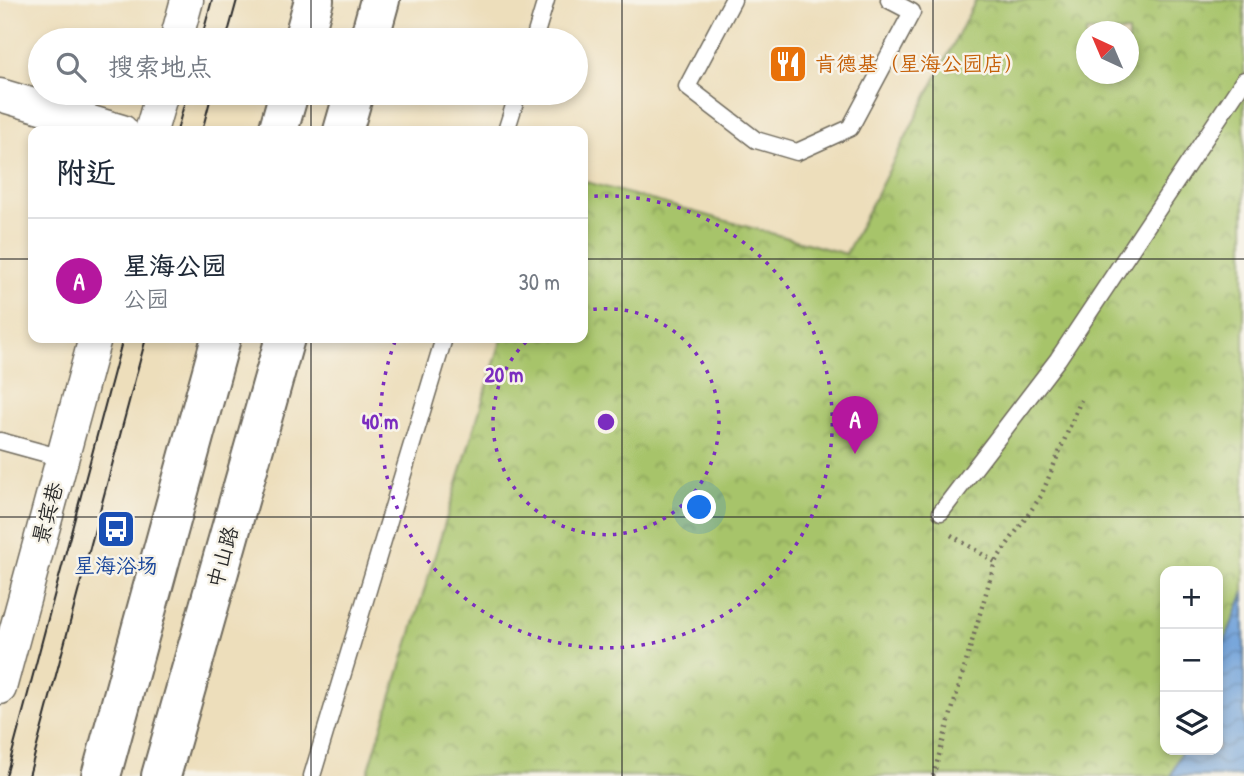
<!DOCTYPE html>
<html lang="zh">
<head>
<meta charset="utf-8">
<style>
	:root { --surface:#fff; --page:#f2f2f3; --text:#1f2937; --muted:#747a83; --line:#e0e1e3; --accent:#b5179e }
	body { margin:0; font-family:"Patrick Hand","LXGW WenKai TC",sans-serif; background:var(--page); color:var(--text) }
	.controls { position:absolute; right:21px; bottom:21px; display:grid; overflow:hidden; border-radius:14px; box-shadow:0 4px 10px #0003 }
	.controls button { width:63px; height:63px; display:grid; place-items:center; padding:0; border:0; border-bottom:2px solid var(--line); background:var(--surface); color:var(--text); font:35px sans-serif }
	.compass { position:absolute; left:1076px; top:21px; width:63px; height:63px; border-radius:50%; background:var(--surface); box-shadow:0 4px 10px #0003; rotate:316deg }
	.you { position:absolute; left:700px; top:508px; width:24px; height:24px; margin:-18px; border:5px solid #fff; border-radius:50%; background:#1a73e8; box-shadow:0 0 0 10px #1a73e833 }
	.badge { display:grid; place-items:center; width:46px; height:46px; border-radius:50%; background:var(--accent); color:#fff; font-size:23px; font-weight:700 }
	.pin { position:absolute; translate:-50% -58px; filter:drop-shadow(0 2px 4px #0008) }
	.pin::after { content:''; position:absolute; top:37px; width:24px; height:21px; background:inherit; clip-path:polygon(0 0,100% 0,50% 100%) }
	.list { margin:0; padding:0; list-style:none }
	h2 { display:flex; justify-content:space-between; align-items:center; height:91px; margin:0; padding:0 28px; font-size:30px }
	h2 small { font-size:23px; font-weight:400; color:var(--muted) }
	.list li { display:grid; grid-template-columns:46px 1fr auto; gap:21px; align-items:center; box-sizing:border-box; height:126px; padding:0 28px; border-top:2px solid var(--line) }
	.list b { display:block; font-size:26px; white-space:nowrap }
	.list p { margin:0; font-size:23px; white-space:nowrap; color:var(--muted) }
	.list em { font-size:23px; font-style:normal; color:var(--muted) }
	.icon { flex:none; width:38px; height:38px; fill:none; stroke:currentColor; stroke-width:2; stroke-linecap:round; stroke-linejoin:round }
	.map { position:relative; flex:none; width:1244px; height:776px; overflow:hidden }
	.search { position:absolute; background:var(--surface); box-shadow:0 4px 10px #0003; left:28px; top:28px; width:560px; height:77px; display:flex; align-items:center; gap:18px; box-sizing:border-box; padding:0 24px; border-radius:38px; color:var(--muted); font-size:26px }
	.panel { position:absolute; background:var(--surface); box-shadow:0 4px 10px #0003; left:28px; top:126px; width:560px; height:217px; border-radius:14px }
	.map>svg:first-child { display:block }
	.park { fill:url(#park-crowns); stroke:#69784b; stroke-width:2; fill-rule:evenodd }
	.water { fill:url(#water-waves); stroke:#4d6682; stroke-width:2 }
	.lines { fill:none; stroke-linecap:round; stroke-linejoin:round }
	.lane-casing { stroke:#6f6a5d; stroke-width:19 }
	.street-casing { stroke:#6f6a5d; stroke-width:35 }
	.highway-casing { stroke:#6f6a5d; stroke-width:42 }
	.path { stroke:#6f6a5d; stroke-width:4.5; stroke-dasharray:2 5; stroke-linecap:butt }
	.lane { stroke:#fff; stroke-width:16 }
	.street { stroke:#fff; stroke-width:32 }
	.highway { stroke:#fff; stroke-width:38 }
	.tram { stroke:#2b2b2b; stroke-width:2 }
	.grid { fill:none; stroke:#2b2b2b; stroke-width:2; stroke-opacity:0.55 }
	.ring { fill:none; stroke:#7b2cbf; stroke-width:3.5; stroke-dasharray:3.5 7 }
	.labels { text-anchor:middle; stroke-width:5; stroke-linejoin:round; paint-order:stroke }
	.food-label { font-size:21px; fill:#c56008; stroke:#f7f3e8; text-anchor:start }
	.street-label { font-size:21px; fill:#2b2b2b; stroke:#f7f3e8 }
	.transit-label { font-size:21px; fill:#164399; stroke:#f7f3e8 }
	.centre { fill:#7b2cbf; stroke:#f7f3e8; stroke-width:3.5 }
	.ring-label { font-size:21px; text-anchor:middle; font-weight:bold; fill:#7b2cbf; stroke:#f7f3e8; stroke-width:5; stroke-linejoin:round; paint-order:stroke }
</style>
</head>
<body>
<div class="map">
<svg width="1244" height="776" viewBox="0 0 1244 776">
	<defs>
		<pattern id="park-crowns" width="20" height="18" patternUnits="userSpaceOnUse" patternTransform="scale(1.75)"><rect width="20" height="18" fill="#a7c46b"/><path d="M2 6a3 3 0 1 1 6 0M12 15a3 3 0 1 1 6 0" fill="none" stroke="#889f58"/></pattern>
		<pattern id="water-waves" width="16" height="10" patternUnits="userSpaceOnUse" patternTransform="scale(1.75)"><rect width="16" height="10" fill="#6fa1da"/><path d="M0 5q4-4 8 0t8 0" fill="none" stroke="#5b83b1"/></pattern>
	</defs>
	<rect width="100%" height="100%" fill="#f7f3e8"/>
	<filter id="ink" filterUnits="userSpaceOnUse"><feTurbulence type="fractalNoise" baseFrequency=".0143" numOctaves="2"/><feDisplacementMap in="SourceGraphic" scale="14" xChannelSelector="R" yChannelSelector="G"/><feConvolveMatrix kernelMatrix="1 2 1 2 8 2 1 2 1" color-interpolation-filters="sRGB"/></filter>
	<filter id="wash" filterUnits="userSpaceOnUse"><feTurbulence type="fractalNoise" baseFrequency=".00686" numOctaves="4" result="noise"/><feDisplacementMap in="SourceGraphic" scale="28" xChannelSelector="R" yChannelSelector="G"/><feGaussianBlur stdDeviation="1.57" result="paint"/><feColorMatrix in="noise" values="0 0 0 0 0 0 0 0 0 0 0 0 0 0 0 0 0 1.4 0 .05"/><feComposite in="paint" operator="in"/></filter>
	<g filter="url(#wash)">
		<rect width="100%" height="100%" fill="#eddebb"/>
		<path class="park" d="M976,0H1244V592L1218,659V571H1165V750H1182L1171,776H367L502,338H583V181L846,254ZM1086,32H1128V74H1086Z"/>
		<polygon class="water" points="1244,592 1244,776 1171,776 1182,750 1218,750 1218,659"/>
	</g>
	<g filter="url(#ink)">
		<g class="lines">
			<defs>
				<g id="lane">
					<polyline points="733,0 687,87 756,140 797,152 850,128 912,12 889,0"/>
					<polyline points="534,40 546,0"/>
					<polyline points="506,131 518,93"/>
					<polyline points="0,441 62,458"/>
					<polyline points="941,512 1058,359 1244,80"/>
					<polyline points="312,776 444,338"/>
				</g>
				<g id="street">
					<polyline points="176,40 187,0"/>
					<polyline points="0,95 122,131"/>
					<polyline points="151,131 162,93"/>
					<polyline points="0,688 95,338"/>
				</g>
				<g id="highway">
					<polyline points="303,40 314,0"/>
					<polyline points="369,40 380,0"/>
					<polyline points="278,131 289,93"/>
					<polyline points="343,131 354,93"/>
					<polyline points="101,776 221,338"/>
					<polyline points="161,776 285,338"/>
				</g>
			</defs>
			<use href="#lane" class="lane-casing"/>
			<use href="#street" class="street-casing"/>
			<use href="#highway" class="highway-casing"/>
			<g class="path">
				<polyline points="951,535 995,562"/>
				<polyline points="933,776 995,562 1041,496 1081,400"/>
			</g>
			<use href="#lane" class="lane"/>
			<use href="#street" class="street"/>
			<use href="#highway" class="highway"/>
			<g class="tram">
				<polyline points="201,40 212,0"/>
				<polyline points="226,40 237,0"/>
				<polyline points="177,131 187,93"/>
				<polyline points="202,131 212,93"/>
				<polyline points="6,776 123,338"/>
				<polyline points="29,776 146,338"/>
			</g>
		</g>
	</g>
	<path class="grid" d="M311,0V40M622,0V776M933,0V776M311,93V131M0,259H33M583,259H1244M311,338V776M0,517H1244"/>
	<g class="ring">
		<path d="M583 311A113 113 0 1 1 530 338"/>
		<path d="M584 197A226 226 0 1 1 396 339"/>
	</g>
	<defs>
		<symbol id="restaurant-square" viewBox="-11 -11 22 22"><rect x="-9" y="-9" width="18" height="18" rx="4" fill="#e8710a" stroke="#f7f3e8"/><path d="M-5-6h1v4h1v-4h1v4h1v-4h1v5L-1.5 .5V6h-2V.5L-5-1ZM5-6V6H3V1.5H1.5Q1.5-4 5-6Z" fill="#fff"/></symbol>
		<symbol id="bus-square" viewBox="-11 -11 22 22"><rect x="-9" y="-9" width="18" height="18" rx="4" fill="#1a4fb4" stroke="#f7f3e8"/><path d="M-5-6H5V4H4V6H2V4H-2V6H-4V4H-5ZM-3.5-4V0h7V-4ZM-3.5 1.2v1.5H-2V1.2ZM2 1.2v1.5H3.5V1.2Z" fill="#fff"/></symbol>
	</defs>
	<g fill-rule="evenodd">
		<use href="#restaurant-square" x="766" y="42" width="44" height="44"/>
		<use href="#bus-square" x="94" y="507" width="44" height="44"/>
	</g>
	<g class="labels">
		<g class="food-label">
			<text x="815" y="71">肯德基（星海公园店）</text>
		</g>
		<g class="street-label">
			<text transform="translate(48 513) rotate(-75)" y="7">景宾巷</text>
			<text transform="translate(223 557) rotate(-74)" y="7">中山路</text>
		</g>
		<g class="transit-label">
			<text x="116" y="573">星海浴场</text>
		</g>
	</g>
	<circle cx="606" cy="422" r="10" class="centre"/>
	<g class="ring-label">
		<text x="504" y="382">20 m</text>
		<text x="380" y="429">40 m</text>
	</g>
</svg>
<div class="controls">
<button>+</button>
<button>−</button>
<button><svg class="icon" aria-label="layers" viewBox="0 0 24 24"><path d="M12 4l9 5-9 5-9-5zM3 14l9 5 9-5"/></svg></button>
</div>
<svg class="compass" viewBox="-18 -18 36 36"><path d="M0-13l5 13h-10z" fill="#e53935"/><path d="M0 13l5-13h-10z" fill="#747a83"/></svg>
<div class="you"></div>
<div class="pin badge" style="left:855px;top:454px">A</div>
<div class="search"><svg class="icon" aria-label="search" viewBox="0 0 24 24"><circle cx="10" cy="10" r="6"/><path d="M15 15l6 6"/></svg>搜索地点</div>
<section class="panel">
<h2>附近<small></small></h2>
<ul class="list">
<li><span class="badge">A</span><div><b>星海公园</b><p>公园</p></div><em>30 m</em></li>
</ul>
</section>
</div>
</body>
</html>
